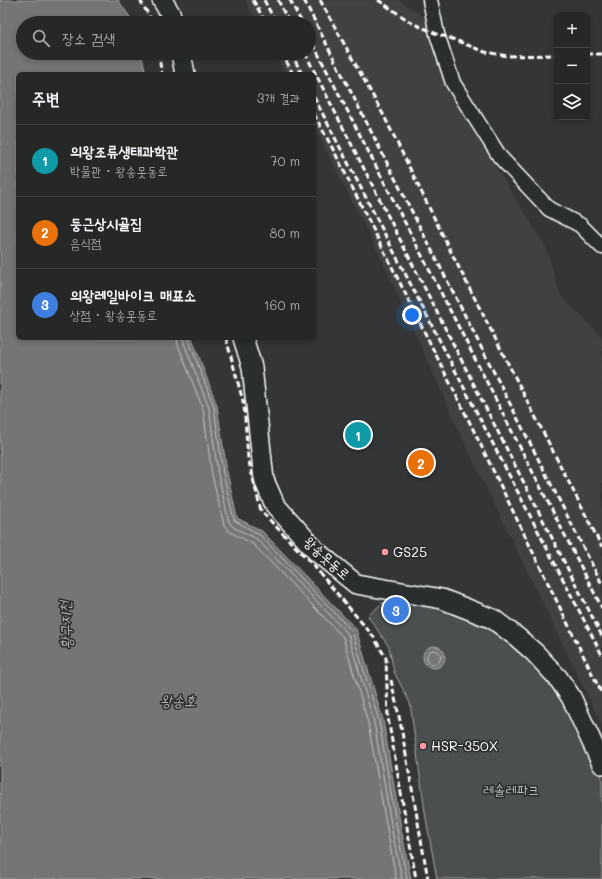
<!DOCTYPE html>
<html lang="ko">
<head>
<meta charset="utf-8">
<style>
	:root { --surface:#262828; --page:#2e3030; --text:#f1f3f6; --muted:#a4a6a8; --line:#424445; --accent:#ff9aa2 }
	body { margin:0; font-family:Mali,"Poor Story",sans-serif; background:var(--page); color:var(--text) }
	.controls { position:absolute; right:12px; top:12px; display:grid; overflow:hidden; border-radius:6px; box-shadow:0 2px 6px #0003 }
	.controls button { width:36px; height:36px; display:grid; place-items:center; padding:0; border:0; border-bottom:1px solid var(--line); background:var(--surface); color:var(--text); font:20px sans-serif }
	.you { position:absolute; left:412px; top:315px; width:14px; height:14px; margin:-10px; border:3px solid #fff; border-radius:50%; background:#1a73e8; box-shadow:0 0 0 6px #1a73e833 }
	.badge { display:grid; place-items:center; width:26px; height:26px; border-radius:50%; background:var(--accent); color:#fff; font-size:13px; font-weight:700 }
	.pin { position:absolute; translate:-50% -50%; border:2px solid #fff; box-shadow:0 1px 4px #0006 }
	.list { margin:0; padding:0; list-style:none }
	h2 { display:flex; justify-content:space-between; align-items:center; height:52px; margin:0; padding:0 16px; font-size:17px }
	h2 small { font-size:13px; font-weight:400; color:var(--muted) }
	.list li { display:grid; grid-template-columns:26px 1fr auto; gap:12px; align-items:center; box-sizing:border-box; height:72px; padding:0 16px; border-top:1px solid var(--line) }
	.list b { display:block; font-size:15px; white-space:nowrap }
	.list p { margin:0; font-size:13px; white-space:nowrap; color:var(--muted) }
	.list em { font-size:13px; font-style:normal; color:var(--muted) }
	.icon { flex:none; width:22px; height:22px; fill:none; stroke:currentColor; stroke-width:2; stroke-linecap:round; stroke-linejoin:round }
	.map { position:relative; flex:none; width:602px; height:879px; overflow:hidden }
	.search { position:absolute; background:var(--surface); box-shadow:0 2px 6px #0003; left:16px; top:16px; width:300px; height:44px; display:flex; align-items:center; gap:10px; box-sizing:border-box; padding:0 14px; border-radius:22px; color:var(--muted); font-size:15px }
	.panel { position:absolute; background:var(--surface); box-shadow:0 2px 6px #0003; left:16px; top:72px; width:300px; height:268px; border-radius:6px }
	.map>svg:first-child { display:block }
	.built { fill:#404243 }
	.green { fill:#4c4f50; stroke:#a6a7a8 }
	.water { fill:#737576; stroke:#abacad }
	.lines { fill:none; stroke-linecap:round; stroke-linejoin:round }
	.shore { stroke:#c7c8c8; stroke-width:1 }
	.street-casing { stroke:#fff; stroke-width:17 }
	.secondary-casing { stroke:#fff; stroke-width:22 }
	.street { stroke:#2a2d2e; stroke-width:14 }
	.secondary { stroke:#2a2d2e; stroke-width:19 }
	.rail { stroke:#fff; stroke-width:3; stroke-dasharray:6 3; stroke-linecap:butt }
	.poi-dot { fill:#ff9aa2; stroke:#2a2d2e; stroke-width:1.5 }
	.labels { text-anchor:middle; stroke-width:3; stroke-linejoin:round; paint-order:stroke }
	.poi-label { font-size:14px; fill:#fff; stroke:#2a2d2e; text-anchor:start }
	.street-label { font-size:14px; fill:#fff; stroke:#2a2d2e }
	.park-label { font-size:14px; fill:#b7b9b9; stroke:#2a2d2e }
	.water-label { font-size:15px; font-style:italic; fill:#b2b3b4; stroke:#2a2d2e }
</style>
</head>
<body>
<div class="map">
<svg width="602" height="879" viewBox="0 0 602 879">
	<rect width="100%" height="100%" fill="#333536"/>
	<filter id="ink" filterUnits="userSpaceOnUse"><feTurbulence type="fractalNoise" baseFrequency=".025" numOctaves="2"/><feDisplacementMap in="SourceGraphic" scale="8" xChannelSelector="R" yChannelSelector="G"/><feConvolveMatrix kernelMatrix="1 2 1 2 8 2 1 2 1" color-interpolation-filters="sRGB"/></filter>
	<g filter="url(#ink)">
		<polygon class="built" points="245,0 399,0 426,18 430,25 445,87 545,245 561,296 602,337 602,725 465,444 379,254 314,127 314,74 285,74 274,53 309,53 309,23 257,23"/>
		<polygon class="green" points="412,601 445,608 487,625 537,660 566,700 602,776 602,879 437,879 426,819 410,703 394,672 389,647 368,616 382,603"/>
		<g class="water">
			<polygon points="0,0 118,0 134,23 23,23 23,53 141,53 146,74 18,74 18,338 192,338 217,406 227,472 237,518 262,531 356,629 383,720 402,834 411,879 0,879"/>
			<circle cx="434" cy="657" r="11"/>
		</g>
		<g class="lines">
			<g class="shore">
				<polyline points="177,338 178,345 203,409 212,475 224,525 230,532 253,544 343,637 368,723 396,879"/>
				<polyline points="183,338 184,343 209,408 218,474 229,522 233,527 257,539 348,634 374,722 393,836 402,879"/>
				<polyline points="188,338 214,407 223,473 234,520 260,535 352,631 379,721 398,835 407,879"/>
				<circle cx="434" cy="657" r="7"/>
			</g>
			<defs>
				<polyline id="street" points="430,0 437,34 453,83 500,157 549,209 580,225 602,247"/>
				<g id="secondary">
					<polyline points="162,0 170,13 173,23"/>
					<polyline points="181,53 185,74"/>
					<polyline points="243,338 252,367 264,480 275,505 317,552 356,584 442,599 493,619 518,638 535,653 558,678 571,697 602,764"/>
				</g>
			</defs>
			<use href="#street" class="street-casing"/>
			<use href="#secondary" class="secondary-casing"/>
			<use href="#street" class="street"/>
			<use href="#secondary" class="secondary"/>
			<g class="rail">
				<polyline points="140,0 153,23"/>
				<polyline points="253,0 266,23"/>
				<polyline points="264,0 276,23"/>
				<polyline points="278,0 289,23"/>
				<polyline points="290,0 302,23"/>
				<polyline points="304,0 602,584"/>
				<polyline points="320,0 384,116 451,252 602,547"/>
				<polyline points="378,0 412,23 437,34 450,38 485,52 508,56 557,55"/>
				<polyline points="309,36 471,351 602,608"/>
				<polyline points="158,53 162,74"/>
				<polyline points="282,53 293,74"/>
				<polyline points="291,53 302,74"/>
				<polyline points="305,53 602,636"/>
				<polyline points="587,54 602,54"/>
				<polyline points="314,97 602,655"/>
				<polyline points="314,114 335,153 472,427 602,694"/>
				<polyline points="226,338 244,405 248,458 261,511 313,565 373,636 386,658 388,718 416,879"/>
				<polyline points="391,680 400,721 428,879"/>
			</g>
		</g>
	</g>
	<g class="poi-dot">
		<circle cx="385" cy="552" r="4"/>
		<circle cx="423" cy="746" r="4"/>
	</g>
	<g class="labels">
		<g class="poi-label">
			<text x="393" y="557">GS25</text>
			<text x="431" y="751">HSR-350X</text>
		</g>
		<g class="street-label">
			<text transform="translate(327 558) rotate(42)" y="5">왕송못동로</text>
		</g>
		<g class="park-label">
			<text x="511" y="795">레솔레파크</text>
		</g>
		<g class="water-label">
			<text transform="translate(66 625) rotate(-92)" y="5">황구지천</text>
			<text x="178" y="706">왕송호</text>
		</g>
	</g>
</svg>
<div class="controls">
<button>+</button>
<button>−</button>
<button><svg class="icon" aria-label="layers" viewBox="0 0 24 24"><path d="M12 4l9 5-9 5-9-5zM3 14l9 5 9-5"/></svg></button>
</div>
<div class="you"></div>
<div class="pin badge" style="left:358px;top:435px;background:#0f9aa8">1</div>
<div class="pin badge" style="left:421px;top:463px;background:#e8710a">2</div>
<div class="pin badge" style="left:396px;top:610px;background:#3f7fe0">3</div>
<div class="search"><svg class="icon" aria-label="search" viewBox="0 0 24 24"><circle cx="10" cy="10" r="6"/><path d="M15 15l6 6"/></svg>장소 검색</div>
<section class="panel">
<h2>주변<small>3개 결과</small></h2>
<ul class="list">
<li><span class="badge" style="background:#0f9aa8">1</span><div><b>의왕조류생태과학관</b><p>박물관 · 왕송못동로</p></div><em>70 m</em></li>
<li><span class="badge" style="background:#e8710a">2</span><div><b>둥근상시골집</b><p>음식점</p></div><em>80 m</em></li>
<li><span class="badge" style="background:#3f7fe0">3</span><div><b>의왕레일바이크 매표소</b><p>상점 · 왕송못동로</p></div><em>160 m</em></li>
</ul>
</section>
</div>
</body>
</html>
